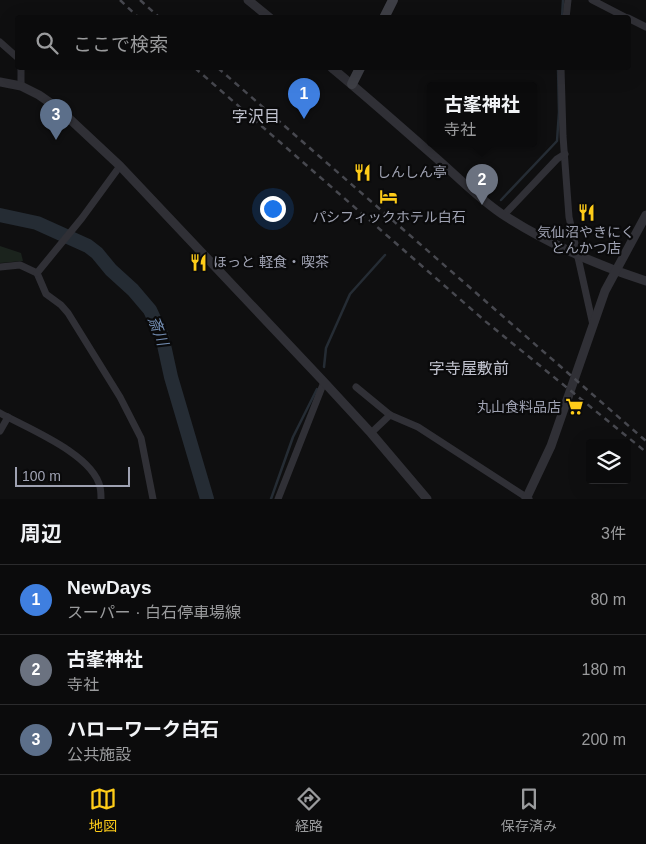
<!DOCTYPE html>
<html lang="ja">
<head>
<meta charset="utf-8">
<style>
	:root { --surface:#0b0b0c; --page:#19191a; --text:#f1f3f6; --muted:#9a9b9d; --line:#2b2b2d; --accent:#fecc19 }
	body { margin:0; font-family:Arial,"Noto Sans JP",sans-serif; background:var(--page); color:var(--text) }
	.controls { position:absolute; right:15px; bottom:15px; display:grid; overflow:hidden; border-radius:5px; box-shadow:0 5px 20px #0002 }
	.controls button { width:45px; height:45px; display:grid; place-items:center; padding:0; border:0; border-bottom:1px solid var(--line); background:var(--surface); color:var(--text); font:25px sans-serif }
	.scale { position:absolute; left:15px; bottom:12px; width:115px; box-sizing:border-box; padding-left:5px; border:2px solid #9fa2b2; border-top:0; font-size:14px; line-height:18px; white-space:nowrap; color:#9fa2b2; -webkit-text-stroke:4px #0a0a0b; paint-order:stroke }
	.you { position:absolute; left:272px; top:208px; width:18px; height:18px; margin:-12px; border:4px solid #fff; border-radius:50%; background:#1a73e8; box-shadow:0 0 0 8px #1a73e833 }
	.badge { display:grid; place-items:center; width:32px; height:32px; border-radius:50%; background:var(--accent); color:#fff; font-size:16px; font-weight:700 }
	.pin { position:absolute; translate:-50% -41px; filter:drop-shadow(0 1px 2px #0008) }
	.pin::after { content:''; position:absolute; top:26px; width:18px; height:15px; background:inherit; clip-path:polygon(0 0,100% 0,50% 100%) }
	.popup { position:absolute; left:427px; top:82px; width:110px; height:65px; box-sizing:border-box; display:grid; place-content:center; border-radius:5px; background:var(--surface); filter:drop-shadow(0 1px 4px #0005); font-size:16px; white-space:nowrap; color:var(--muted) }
	.popup b { font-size:19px; color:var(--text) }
	.popup::after { content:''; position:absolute; left:50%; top:100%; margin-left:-10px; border:10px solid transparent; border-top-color:var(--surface) }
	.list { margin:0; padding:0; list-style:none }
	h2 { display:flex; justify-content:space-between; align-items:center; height:65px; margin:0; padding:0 20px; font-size:21px }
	h2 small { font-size:16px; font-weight:400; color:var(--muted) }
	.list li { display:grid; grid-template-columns:32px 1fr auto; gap:15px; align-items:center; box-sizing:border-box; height:70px; padding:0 20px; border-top:1px solid var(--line) }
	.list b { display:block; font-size:19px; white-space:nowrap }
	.list p { margin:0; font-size:16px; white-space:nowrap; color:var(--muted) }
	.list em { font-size:16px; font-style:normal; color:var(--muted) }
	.icon { flex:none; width:28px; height:28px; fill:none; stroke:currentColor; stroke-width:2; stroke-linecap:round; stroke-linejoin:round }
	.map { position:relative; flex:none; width:646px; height:499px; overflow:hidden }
	.search { position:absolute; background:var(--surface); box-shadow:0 5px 20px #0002; left:15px; right:15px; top:15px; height:55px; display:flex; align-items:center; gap:12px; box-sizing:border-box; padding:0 18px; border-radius:5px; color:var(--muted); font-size:19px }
	.sheet { height:275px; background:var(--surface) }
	nav { display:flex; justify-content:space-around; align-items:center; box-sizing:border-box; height:70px; border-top:1px solid var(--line); background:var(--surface); font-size:14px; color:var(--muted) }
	nav a { display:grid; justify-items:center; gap:2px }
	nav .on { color:var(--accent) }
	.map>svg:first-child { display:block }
	.green { fill:#1b231d }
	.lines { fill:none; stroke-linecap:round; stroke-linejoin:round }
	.stream { stroke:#252c34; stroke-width:2.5 }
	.river { stroke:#252c34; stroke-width:14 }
	.minor { stroke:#303036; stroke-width:7 }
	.tertiary { stroke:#303036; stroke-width:9 }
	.secondary { stroke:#3e3f46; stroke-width:10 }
	.rail { stroke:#47484f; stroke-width:2.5; stroke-dasharray:6 5; stroke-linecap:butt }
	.labels { text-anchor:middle; stroke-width:4.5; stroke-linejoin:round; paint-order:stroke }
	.poi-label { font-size:14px; fill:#9fa2b2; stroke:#0a0a0b; text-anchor:start }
	.water-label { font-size:15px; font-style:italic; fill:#728cb1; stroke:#0a0a0b }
	.quarter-label { font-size:16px; fill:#c0c2ce; stroke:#0a0a0b }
</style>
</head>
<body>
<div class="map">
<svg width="646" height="499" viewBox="0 0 646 499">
	<rect width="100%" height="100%" fill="#0f0f10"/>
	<polygon class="green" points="0,246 21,253 23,261 0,263"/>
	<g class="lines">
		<g class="stream">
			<polyline points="562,18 563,0"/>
			<polyline points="501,200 557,141 559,112 558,68"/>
			<polyline points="324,367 326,348 350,294 385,255"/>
			<polyline points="271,499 293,437 317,389"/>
		</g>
		<polyline class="river" points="0,215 37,223 88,246 97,253 111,270 133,290 150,310 162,336 171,377 207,499"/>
		<g class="minor">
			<polyline points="592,0 627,18"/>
			<polyline points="566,18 568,0"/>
			<polyline points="628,18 646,27"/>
			<polyline points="0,42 18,58"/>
			<polyline points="21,68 21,86"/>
			<polyline points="561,68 563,136 569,217 593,325"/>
			<polyline points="504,215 557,159 565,154"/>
			<polyline points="0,267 20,265 37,273 46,294 61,305 68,313 120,397 141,438 153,499"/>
			<polyline points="37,273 82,218 120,166"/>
			<polyline points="356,387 390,415 418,427 529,499"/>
			<path d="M0,413C27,428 93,454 100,487C101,491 101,495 101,499"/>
			<polyline points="0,431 8,417"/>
			<polyline points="371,433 390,415"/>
			<polyline points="278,499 324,382"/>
		</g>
		<g class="tertiary">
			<polyline points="248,0 270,18"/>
			<path d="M332,68C367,97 401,127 435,157C458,177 480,200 505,216C549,244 596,265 646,281"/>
			<polyline points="0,82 21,86 39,95 59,109 120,166 324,382 371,433 427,499"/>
			<polyline points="526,499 551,446 605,291 646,215"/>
		</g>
		<g class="secondary">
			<polyline points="384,18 393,0"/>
			<polyline points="352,84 360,68"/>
		</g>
		<g class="rail">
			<polyline points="120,0 139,18"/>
			<polyline points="140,0 160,18"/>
			<polyline points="195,68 485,321 646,452"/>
			<polyline points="218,68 646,441"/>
		</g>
	</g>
	<defs>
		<symbol id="restaurant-bare" viewBox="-9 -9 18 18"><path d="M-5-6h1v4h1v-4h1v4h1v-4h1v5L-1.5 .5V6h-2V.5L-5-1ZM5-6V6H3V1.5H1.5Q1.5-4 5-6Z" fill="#fecc19" stroke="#0a0a0b" stroke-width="2.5" paint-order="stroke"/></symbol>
		<symbol id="hotel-bare" viewBox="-9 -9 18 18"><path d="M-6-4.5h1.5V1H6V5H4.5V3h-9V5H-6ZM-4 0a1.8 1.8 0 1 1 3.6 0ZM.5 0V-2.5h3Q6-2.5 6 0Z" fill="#fecc19" stroke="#0a0a0b" stroke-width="2.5" paint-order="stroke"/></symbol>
		<symbol id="supermarket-bare" viewBox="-9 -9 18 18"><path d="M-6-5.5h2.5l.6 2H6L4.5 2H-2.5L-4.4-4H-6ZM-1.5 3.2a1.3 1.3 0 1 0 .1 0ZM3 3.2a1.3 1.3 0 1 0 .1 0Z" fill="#fecc19" stroke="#0a0a0b" stroke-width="2.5" paint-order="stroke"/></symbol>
	</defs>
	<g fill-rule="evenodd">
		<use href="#restaurant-bare" x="350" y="160" width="25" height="25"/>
		<use href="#hotel-bare" x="376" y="184" width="25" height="25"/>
		<use href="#restaurant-bare" x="574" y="200" width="25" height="25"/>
		<use href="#restaurant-bare" x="186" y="250" width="25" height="25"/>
		<use href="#supermarket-bare" x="562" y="394" width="25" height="25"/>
	</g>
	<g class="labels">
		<g class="poi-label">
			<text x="377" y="177">しんしん亭</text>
			<text x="389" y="222" text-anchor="middle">パシフィックホテル白石</text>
			<text x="586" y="237" text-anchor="middle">気仙沼やきにく<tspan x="586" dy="16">とんかつ店</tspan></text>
			<text x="213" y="267">ほっと 軽食・喫茶</text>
			<text x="561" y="412" text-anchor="end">丸山食料品店</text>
		</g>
		<g class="water-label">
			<text transform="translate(158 331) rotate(69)" y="5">斎川</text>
		</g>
		<g class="quarter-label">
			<text x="256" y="122">字沢目</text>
			<text x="469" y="374">字寺屋敷前</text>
		</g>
	</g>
</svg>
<div class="controls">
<button><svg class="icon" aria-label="layers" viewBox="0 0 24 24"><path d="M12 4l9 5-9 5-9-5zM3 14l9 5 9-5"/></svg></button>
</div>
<div class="scale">100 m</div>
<div class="you"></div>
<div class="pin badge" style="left:304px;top:119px;background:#3f7fe0">1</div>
<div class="pin badge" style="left:482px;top:205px;background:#6b7280">2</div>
<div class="popup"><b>古峯神社</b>寺社</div>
<div class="pin badge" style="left:56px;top:140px;background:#5c6f8a">3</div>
<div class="search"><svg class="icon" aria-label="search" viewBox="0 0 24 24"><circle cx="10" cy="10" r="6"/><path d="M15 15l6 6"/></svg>ここで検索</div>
</div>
<section class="sheet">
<h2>周辺<small>3件</small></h2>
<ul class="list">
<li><span class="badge" style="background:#3f7fe0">1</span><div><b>NewDays</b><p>スーパー · 白石停車場線</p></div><em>80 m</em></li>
<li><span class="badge" style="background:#6b7280">2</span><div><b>古峯神社</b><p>寺社</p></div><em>180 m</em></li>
<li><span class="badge" style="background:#5c6f8a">3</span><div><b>ハローワーク白石</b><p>公共施設</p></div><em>200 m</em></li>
</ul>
</section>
<nav>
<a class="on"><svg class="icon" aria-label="map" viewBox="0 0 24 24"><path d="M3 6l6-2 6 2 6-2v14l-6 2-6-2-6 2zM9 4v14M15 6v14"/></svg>地図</a>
<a><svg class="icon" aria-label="directions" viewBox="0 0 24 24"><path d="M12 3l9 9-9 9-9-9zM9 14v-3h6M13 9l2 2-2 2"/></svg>経路</a>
<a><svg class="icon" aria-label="saved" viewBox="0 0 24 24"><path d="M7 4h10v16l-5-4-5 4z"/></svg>保存済み</a>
</nav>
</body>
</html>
